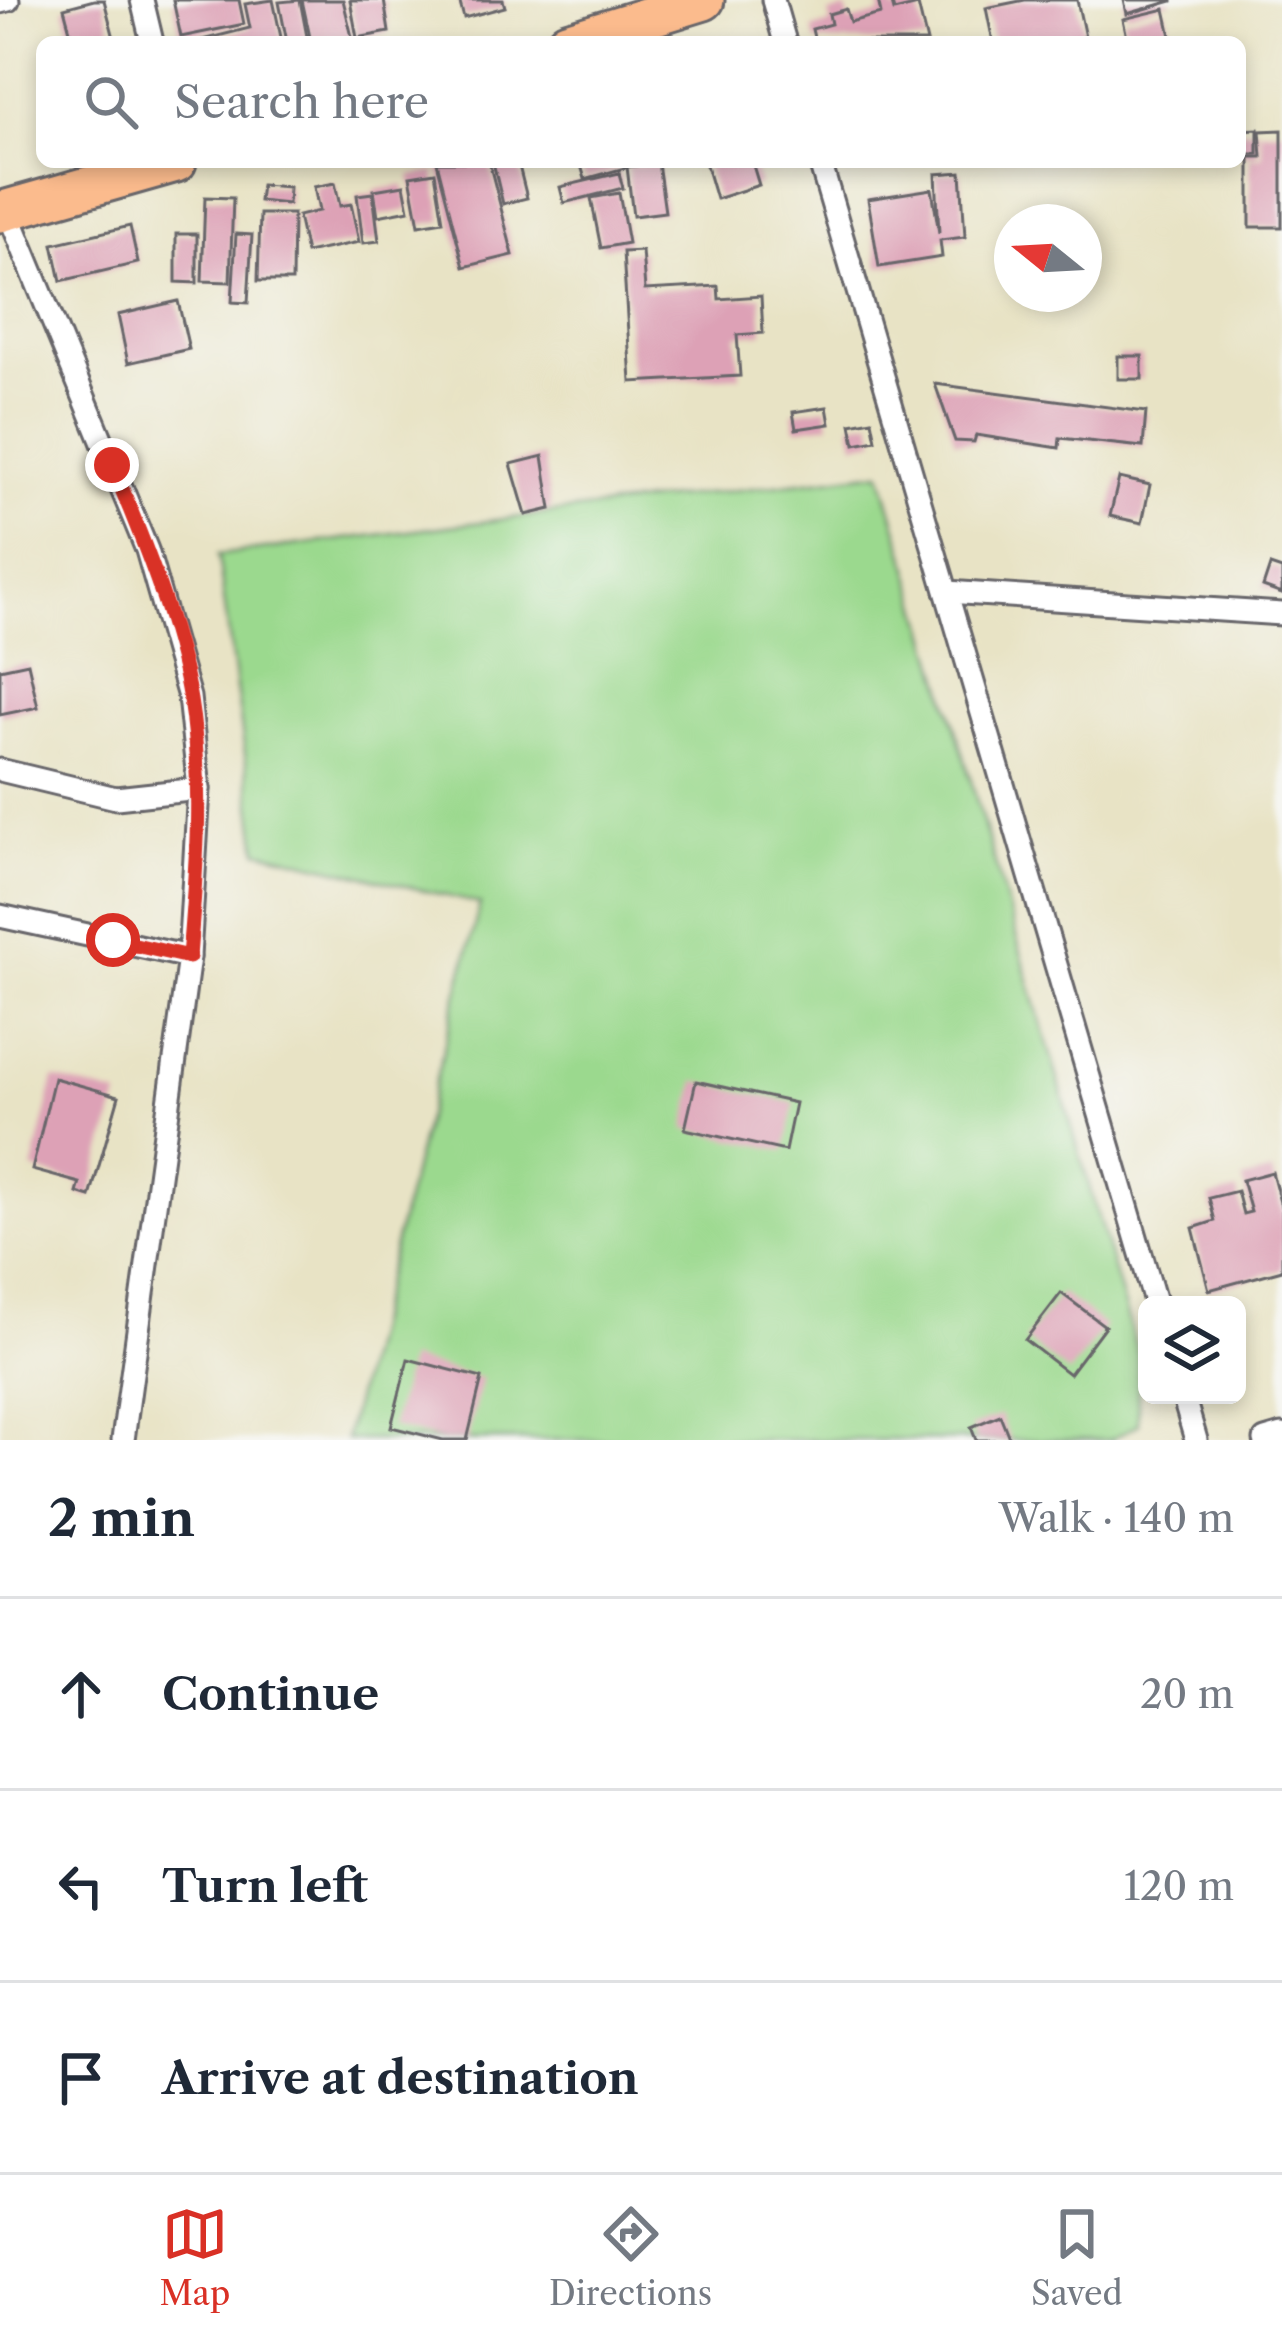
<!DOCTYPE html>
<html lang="en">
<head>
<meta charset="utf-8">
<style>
	:root { --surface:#fff; --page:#f6f6f7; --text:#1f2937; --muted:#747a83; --line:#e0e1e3; --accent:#d93025 }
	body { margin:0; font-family:"Libre Caslon Text",serif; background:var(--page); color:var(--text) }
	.controls { position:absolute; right:36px; bottom:36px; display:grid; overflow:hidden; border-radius:18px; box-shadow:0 6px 18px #0003 }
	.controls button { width:108px; height:108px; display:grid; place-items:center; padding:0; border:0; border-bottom:3px solid var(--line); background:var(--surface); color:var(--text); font:60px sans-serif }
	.compass { position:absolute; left:994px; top:204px; width:108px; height:108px; border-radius:50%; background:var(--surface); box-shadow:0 6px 18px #0003; rotate:288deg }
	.stop { position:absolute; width:36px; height:36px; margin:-27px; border:9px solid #d93025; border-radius:50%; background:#fff }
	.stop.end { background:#d93025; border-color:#fff; box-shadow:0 3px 12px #0008 }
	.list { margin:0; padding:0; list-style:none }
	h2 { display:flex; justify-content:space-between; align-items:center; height:156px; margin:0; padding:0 48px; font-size:51px }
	h2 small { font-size:39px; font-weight:400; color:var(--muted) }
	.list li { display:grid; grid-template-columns:78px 1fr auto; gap:36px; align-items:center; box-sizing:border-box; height:192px; padding:0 48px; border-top:3px solid var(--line) }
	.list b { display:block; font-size:45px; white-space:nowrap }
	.list em { font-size:39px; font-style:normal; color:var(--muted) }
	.icon { flex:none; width:66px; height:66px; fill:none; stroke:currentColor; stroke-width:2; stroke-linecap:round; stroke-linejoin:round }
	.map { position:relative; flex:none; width:1282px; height:1440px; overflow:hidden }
	.search { position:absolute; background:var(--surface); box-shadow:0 6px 18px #0003; left:36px; right:36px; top:36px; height:132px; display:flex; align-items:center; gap:30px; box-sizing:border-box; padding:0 42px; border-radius:18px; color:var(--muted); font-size:45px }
	.sheet { height:732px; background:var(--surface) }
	nav { display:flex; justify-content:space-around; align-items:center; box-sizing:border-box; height:168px; border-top:3px solid var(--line); background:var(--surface); font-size:33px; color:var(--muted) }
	nav a { display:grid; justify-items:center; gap:6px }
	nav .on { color:var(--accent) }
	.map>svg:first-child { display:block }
	.green { fill:#9bd98e; stroke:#5e7e64; stroke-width:3 }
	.building { fill:#dda1b6 }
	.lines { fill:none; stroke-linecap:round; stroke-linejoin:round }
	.street-casing { stroke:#67666b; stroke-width:27 }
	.highway-casing { stroke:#67666b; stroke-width:45 }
	.street { stroke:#fff; stroke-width:21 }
	.highway { stroke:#fbbb8d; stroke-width:39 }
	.route { stroke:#d93025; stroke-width:15 }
</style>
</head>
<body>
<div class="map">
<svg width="1282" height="1440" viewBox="0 0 1282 1440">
	<rect width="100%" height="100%" fill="#f6f6f2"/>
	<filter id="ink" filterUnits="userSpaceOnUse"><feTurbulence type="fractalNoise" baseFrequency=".00833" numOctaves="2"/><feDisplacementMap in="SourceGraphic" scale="24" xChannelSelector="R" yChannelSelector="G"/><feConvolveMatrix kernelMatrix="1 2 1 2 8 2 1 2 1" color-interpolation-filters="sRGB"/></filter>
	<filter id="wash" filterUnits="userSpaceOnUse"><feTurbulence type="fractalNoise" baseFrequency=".004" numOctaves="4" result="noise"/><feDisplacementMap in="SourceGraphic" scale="48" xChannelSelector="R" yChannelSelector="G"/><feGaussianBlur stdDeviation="2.7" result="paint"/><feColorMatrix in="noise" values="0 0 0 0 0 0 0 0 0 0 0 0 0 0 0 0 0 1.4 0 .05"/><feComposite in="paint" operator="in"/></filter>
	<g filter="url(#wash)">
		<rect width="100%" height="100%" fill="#e8e3c5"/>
		<polygon class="green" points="881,472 1138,1354 1138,1424 1111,1440 345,1440 480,904 258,850 218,555"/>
		<g id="blocks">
			<g class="building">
				<polygon points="94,0 104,0 115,42 73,42 64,8"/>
				<polygon points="173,0 239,0 244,24 181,37"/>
				<polygon points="273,0 282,42 194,42 250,28 245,4"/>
				<polygon points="300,0 308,42 287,42 279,2"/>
				<polygon points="302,0 343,0 353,41 311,42"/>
				<polygon points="350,0 384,0 389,32 357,38"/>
				<polygon points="459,0 503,0 505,7 464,18"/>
				<polygon points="878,0 891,0 894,11 918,5 927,42 815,42 812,29 831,24 829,14 846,9 850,22 881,14"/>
				<polygon points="1025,0 1077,0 1086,42 993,42 986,8"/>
				<polygon points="1124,0 1172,0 1172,1 1127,14"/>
				<polygon points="1165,9 1171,36 1128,42 1123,19"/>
				<polygon points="1258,129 1258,154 1240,154 1240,130"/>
				<polygon points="1282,130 1282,227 1250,227 1250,157 1262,157 1260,131"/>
				<polygon points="437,162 489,162 513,255 464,267"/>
				<polygon points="493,162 518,162 527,198 503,204"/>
				<polygon points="580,162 624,162 625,168 585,179"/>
				<polygon points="705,162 752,162 759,185 716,199"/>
				<polygon points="658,163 665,212 633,216 627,167"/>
				<polygon points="435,172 443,221 419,225 410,176"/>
				<polygon points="961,172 965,237 940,240 942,257 879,267 868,199 932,189 939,233 936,174"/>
				<polygon points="619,173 623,188 564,203 560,187"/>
				<polygon points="335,183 340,206 351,204 359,242 306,253 298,216 319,211 314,187"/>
				<polygon points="261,185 289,187 288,204 259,201"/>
				<polygon points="404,185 409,210 378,216 374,190"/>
				<polygon points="373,193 379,241 363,243 357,195"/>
				<polygon points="619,193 628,243 601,248 591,198"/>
				<polygon points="205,197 233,198 230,282 202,281"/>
				<polygon points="260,214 293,214 292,281 258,281"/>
				<polygon points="130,226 138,263 61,281 53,244"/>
				<polygon points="176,234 197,234 197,283 176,282"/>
				<polygon points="236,234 252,235 248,303 232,302"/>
				<polygon points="642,251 645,290 718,286 719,299 761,296 763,333 737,335 740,376 631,382 623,252"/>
				<polygon points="178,301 189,349 128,363 118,315"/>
				<rect x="1118" y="356" width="24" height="23"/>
				<polygon points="935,384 1146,412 1143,447 1060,438 1059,448 976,435 974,442 955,441"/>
				<polygon points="827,407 830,424 796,429 793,412"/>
				<polygon points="872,420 876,440 855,444 851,424"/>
				<polygon points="543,456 551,509 526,515 511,464"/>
				<polygon points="1119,478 1150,485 1142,523 1110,516"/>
				<polygon points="1270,566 1282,570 1282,594 1263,587"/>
				<polygon points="28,663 38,707 0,715 0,669"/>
				<polygon points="54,1078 119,1096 90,1197 77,1193 80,1183 32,1170"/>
				<polygon points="696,1081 795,1103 785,1151 685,1129"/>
				<polygon points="1272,1172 1282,1210 1282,1270 1209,1290 1193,1228 1215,1221 1209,1198 1237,1191 1243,1214 1251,1212 1242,1180"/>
				<polygon points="1061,1293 1105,1326 1069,1374 1025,1340"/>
				<polygon points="408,1359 482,1378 467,1440 443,1440 391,1427"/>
				<polygon points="1000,1415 1010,1440 976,1440 971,1427"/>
			</g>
		</g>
	</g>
	<g filter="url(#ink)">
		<use href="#blocks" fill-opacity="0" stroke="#67666b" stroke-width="3"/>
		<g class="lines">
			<defs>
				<g id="street">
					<polyline points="142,0 152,42"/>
					<polyline points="773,0 785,42"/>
					<polyline points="0,2 8,0"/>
					<polyline points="820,162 1156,1305"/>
					<polyline points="947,592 1282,614"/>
					<polyline points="0,770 116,798 199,789 189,697 147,550 7,210"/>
					<polyline points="0,916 189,957"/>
					<polyline points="1183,1395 1196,1440"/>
					<polyline points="123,1440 189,957 199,789"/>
					<polyline points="1265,1440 1282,1435"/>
				</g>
				<g id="highway">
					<polyline points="567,42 704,0"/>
					<polyline points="0,212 176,162"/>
				</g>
			</defs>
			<use href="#street" class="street-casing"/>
			<use href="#highway" class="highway-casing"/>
			<use href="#street" class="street"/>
			<use href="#highway" class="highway"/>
		</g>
	</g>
	<g class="lines" filter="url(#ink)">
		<path class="route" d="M112,465C142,537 177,623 190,700C204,786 196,871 189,957L113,940"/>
	</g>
</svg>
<div class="controls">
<button><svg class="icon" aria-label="layers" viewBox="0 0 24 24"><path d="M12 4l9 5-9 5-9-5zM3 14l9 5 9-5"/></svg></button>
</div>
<svg class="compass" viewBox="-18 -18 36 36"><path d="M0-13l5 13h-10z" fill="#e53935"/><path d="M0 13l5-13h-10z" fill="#747a83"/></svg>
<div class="stop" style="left:113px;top:940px"></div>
<div class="stop end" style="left:112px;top:465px"></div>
<div class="search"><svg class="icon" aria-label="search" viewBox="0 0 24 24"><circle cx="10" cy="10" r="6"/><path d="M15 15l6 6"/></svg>Search here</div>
</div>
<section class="sheet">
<h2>2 min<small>Walk · 140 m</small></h2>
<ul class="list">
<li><svg class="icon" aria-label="ahead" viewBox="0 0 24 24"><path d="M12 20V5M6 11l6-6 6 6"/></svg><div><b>Continue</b></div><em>20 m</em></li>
<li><svg class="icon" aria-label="left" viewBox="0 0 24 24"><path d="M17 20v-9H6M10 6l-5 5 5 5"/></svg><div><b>Turn left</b></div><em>120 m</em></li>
<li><svg class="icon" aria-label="arrive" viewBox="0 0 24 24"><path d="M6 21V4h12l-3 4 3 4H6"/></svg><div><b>Arrive at destination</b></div></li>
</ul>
</section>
<nav>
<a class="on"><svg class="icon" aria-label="map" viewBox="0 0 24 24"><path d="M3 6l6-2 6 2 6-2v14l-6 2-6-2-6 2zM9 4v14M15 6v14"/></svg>Map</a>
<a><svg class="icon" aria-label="directions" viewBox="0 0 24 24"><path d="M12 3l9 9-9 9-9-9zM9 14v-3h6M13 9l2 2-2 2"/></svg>Directions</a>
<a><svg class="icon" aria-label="saved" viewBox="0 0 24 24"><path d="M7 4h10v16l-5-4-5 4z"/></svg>Saved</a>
</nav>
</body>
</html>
